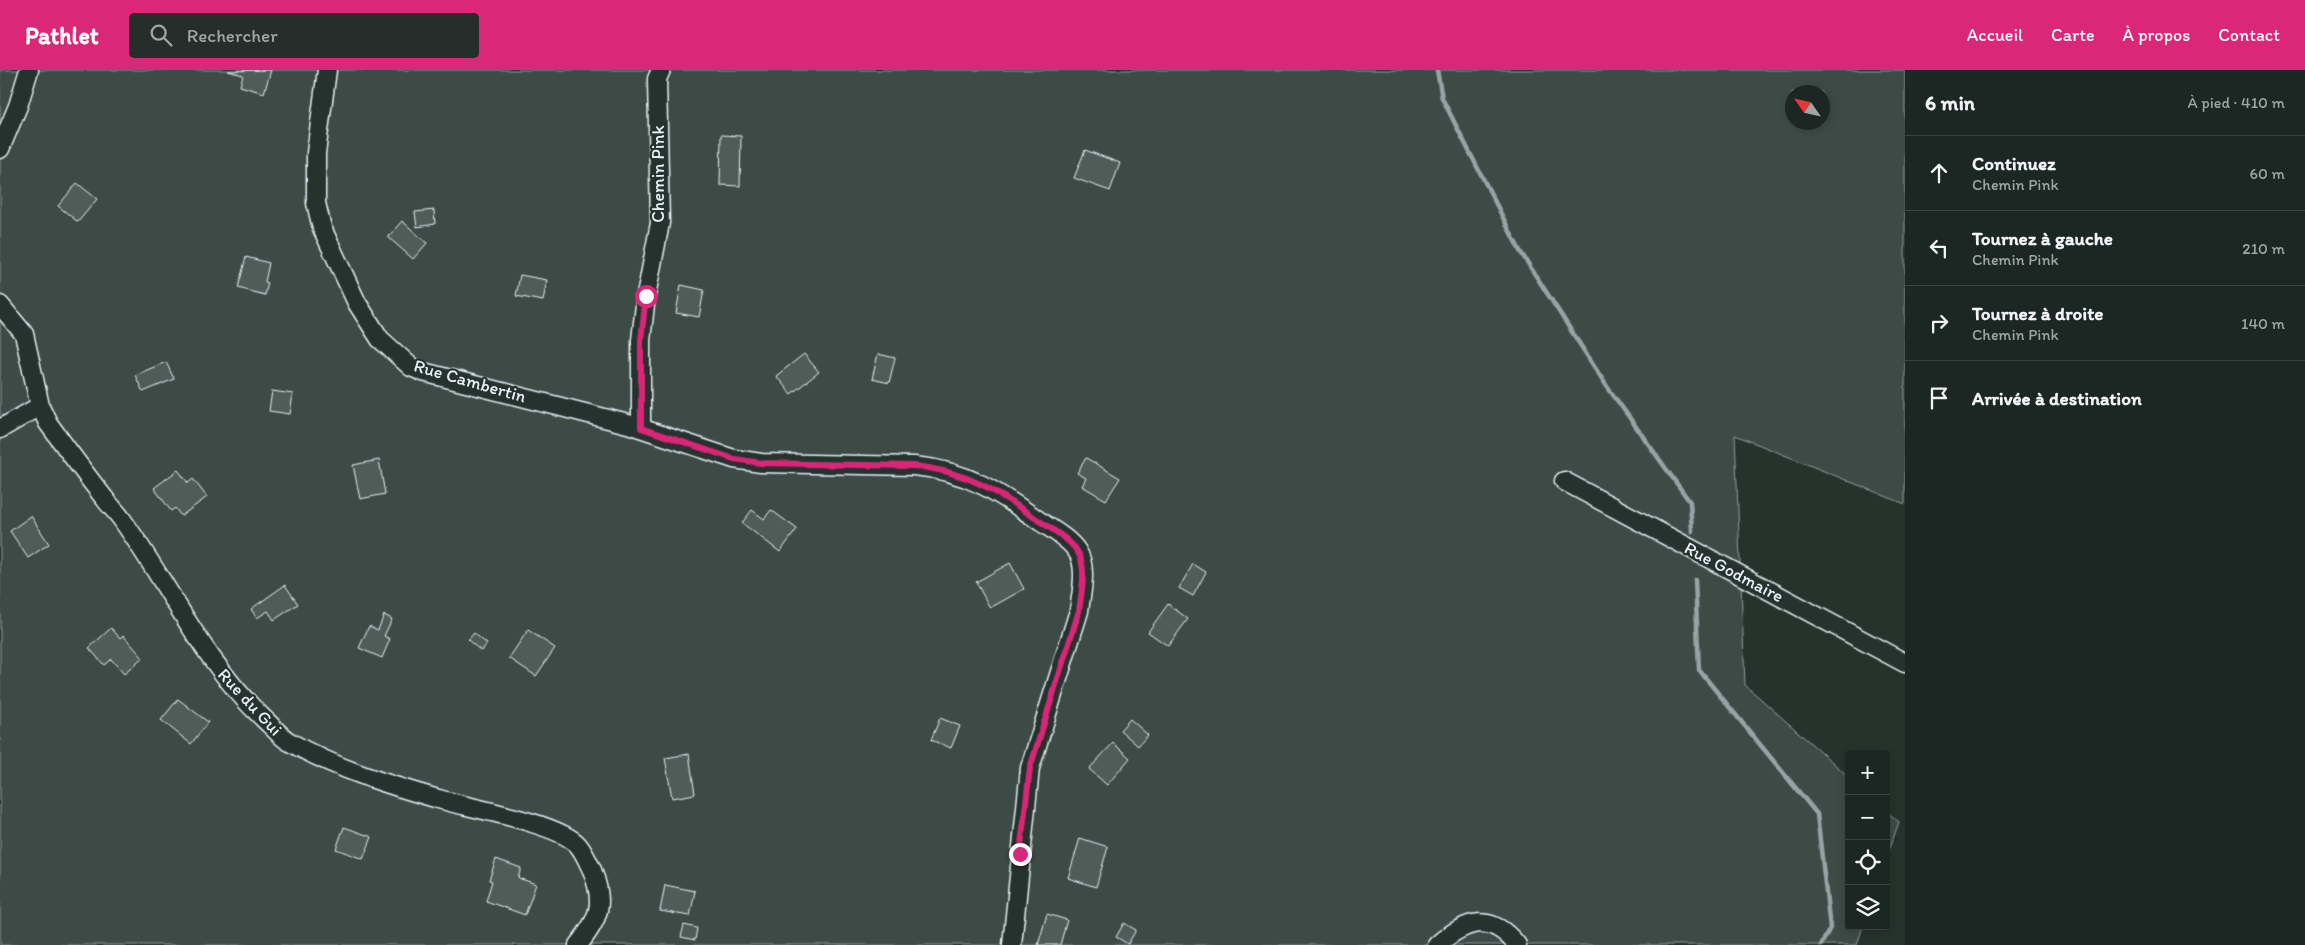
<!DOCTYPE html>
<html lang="fr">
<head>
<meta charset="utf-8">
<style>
	:root { --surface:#1c2622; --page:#252e2a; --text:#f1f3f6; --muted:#a0a5a5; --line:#3a4340; --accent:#db2777 }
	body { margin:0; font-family:Itim,sans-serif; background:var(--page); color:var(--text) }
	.controls { position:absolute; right:15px; bottom:15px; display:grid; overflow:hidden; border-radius:5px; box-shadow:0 2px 8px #0003 }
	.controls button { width:45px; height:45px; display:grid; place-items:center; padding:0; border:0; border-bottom:1px solid var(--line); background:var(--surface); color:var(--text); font:25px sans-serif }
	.compass { position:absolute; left:1785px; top:15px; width:45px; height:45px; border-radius:50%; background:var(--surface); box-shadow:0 2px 8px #0003; rotate:304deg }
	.stop { position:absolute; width:15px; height:15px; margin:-11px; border:4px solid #db2777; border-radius:50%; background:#fff }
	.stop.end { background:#db2777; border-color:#fff; box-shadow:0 1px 5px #0008 }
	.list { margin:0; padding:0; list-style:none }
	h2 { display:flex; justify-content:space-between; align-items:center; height:65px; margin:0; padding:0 20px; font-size:21px }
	h2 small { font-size:16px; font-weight:400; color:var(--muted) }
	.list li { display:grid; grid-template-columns:32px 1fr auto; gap:15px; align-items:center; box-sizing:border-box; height:75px; padding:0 20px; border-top:1px solid var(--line) }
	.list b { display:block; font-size:19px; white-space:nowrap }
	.list p { margin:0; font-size:16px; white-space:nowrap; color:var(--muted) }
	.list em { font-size:16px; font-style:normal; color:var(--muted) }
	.icon { flex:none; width:28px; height:28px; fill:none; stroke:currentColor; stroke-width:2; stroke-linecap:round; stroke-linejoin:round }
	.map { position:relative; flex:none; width:1905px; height:875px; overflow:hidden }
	header { display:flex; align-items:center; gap:30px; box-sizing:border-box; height:70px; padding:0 25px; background:var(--accent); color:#fff }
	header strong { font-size:24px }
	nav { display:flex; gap:28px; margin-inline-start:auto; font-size:18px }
	.search { width:350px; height:45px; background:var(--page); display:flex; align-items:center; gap:12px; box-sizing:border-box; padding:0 18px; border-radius:5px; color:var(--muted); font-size:19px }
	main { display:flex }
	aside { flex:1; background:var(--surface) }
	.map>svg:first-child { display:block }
	.green { fill:#3e4b47; stroke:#939ea0; fill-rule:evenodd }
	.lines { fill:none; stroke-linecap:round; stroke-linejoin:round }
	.stream { stroke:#98a3a5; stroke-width:4.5 }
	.building { fill:#505c59; stroke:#e8f1f8 }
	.street-casing { stroke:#e8f1f8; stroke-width:21 }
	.street { stroke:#26332d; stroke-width:18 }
	.route { stroke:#db2777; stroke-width:6 }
	.labels { text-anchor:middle; stroke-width:4.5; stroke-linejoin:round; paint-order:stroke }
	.street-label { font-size:18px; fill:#e8f1f8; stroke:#26332d }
</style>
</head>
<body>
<header>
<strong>Pathlet</strong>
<div class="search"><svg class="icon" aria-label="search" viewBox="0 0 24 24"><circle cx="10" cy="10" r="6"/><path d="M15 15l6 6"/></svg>Rechercher</div>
<nav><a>Accueil</a><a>Carte</a><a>À propos</a><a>Contact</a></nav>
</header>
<main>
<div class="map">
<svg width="1905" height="875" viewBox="0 0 1905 875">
	<rect width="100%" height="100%" fill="#26332d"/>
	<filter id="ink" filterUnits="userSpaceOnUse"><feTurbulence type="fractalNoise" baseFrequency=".02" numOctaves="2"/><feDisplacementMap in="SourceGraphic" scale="10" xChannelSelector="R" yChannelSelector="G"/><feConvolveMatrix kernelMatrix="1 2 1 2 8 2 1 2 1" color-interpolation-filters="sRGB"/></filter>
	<g filter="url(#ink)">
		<g class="green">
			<path d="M0,0H1905V434L1735,365L1745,615L1849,707V856H1863L1857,875H0ZM1792,22H1822V52H1792Z"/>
			<polygon points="1886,741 1899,752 1886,789"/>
		</g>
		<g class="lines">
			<g class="stream">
				<polyline points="1437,0 1442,28 1520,181 1606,315 1690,432 1692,461"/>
				<polyline points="1695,510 1699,600 1817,744 1830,858 1821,875"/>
			</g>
		</g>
		<g class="building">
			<polygon points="271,0 264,23 240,16 243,5 228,1"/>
			<polygon points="721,65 741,66 740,116 720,115"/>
			<polygon points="1085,80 1120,93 1110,121 1074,108"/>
			<polygon points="77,113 97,129 78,152 58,136"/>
			<polygon points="434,140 435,154 417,157 415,142"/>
			<polygon points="402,151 427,173 413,189 388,167"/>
			<polygon points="246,187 269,193 265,212 268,213 265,225 238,218"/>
			<polygon points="520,205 547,210 543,231 516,226"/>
			<polygon points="681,215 704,220 699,247 676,243"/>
			<polygon points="804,284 819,302 791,324 776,306"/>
			<polygon points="878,284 895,288 889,313 872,309"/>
			<polygon points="166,292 174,309 143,322 135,305"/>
			<polygon points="272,321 293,324 290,344 269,341"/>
			<polygon points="1086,388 1120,408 1106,430 1082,416 1086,408 1077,403"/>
			<polygon points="379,390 385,424 360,429 353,395"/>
			<polygon points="178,400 188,413 193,409 207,427 181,446 175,438 171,441 154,418"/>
			<polygon points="752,440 764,449 771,440 797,459 780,482 742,453"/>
			<polygon points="31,446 49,474 28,488 10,461"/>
			<polygon points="1010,493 1024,519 990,538 976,512"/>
			<polygon points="1193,494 1206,502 1193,526 1179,518"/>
			<polygon points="285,515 298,534 274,550 268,541 257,548 251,539"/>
			<polygon points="1168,534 1188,549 1168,576 1148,562"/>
			<polygon points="384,545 392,549 384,566 390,569 382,588 359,578 369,556 378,560"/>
			<polygon points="111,558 120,568 123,565 143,588 124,604 111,589 104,595 89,578"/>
			<polygon points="528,560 555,578 536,606 509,588"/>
			<polygon points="474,563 487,574 481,581 468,570"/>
			<polygon points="178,629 208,652 191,674 161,650"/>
			<polygon points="940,648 960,656 951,678 931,670"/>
			<polygon points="1130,649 1148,665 1138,676 1120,660"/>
			<polygon points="1113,673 1130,688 1107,715 1089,699"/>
			<polygon points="689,684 695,724 672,728 665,688"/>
			<polygon points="344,757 372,767 363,789 336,779"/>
			<polygon points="1080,768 1108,777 1096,817 1068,808"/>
			<polygon points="496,789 521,798 518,808 536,814 525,845 486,831 492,811 489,810"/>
			<polygon points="665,815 695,821 690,846 660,841"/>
			<polygon points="1047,844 1067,850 1060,875 1038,875"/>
			<polygon points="1124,853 1136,860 1128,874 1116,867"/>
			<polygon points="684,855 697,858 695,870 681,867"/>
		</g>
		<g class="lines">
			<defs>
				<g id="street">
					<path d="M327,0L316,83V133L322,158L357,233L380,269L411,297L423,302L628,354L734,389L761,393L914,396C968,401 998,422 1041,452C1053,460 1069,469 1077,481C1088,497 1081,524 1079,541L1030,698L1012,875"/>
					<polyline points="0,79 18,36 29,0"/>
					<path d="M0,235L24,264L40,336L48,353C67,379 85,404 105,429C111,437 118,443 123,451C170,517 204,593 264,649C272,656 279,665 288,671C336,699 389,715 442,730C471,738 560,754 578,775C584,782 588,792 592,800C605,833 600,848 578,875"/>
					<polyline points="641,358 641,270 646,226 660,153 657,9 661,0"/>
					<polyline points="0,359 40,336"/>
					<polyline points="1564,411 1905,593"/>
					<path d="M1437,875C1466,850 1491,842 1517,875"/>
				</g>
			</defs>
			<use href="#street" class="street-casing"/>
			<use href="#street" class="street"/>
		</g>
	</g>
	<g class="lines" filter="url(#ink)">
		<path class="route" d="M646,226L641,270V358L734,389L761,393L914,396C968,401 998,422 1041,452C1053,460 1069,469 1077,481C1088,496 1081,524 1079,541L1030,698L1020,784"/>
	</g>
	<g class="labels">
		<g class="street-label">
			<text transform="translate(658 104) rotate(-90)" y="6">Chemin Pink</text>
			<text transform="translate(470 311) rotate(16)" y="6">Rue Cambertin</text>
			<text transform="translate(1734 502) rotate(28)" y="6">Rue Godmaire</text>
			<text transform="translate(250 632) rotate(47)" y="6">Rue du Gui</text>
		</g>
	</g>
</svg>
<div class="controls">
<button>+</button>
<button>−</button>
<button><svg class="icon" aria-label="locate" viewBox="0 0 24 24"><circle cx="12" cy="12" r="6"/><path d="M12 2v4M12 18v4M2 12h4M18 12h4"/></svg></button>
<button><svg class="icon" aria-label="layers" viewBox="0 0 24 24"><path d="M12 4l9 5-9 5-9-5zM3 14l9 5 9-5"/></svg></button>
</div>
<svg class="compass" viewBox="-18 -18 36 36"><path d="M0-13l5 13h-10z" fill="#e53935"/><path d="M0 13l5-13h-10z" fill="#a0a5a5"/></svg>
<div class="stop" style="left:646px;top:226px"></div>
<div class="stop end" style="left:1020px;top:784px"></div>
</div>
<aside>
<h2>6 min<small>À pied · 410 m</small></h2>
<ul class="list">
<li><svg class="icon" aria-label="ahead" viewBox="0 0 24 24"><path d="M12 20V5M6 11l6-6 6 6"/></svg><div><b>Continuez</b><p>Chemin Pink</p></div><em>60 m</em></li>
<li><svg class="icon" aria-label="left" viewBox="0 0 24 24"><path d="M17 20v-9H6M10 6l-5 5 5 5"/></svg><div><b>Tournez à gauche</b><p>Chemin Pink</p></div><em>210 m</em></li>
<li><svg class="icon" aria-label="right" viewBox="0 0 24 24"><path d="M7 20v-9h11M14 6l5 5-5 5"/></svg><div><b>Tournez à droite</b><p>Chemin Pink</p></div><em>140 m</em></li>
<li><svg class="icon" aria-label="arrive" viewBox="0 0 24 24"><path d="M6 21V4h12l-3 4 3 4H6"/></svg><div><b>Arrivée à destination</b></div></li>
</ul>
</aside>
</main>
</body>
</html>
